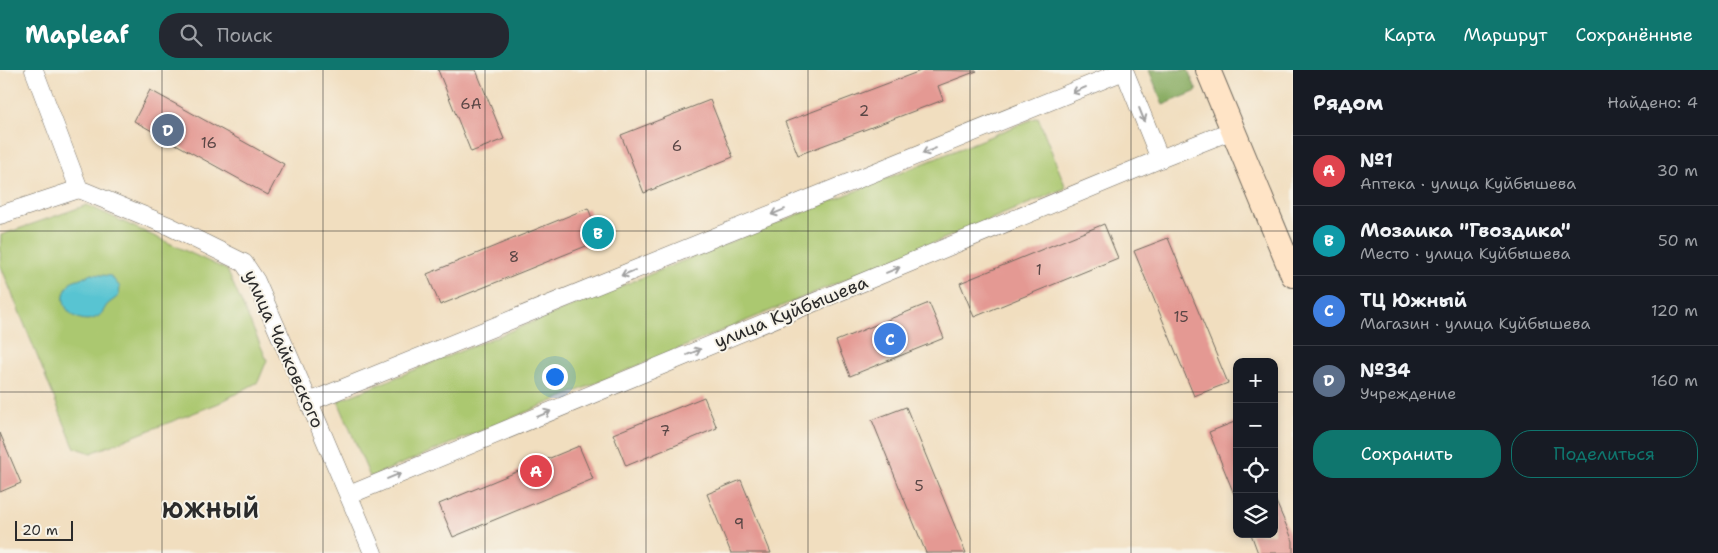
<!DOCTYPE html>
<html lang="ru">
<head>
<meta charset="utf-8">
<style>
	:root { --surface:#171b24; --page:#242831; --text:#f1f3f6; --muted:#9ea1a6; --line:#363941; --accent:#0f766e }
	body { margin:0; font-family:"Shantell Sans",sans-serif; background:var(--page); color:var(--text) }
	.controls { position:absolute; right:15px; bottom:15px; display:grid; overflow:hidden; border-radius:10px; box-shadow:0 2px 8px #0003 }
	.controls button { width:45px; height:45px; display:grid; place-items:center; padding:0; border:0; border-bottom:1px solid var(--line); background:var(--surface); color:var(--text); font:25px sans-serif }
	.scale { position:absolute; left:15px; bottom:12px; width:58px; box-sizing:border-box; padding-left:5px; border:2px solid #2b2b2b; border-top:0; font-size:14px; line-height:18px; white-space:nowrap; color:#2b2b2b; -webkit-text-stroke:4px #f7f3e8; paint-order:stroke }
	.you { position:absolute; left:554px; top:306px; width:18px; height:18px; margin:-12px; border:4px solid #fff; border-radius:50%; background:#1a73e8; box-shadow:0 0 0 8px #1a73e833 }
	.badge { display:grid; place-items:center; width:32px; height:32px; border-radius:50%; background:var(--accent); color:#fff; font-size:16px; font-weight:700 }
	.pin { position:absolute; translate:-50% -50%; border:2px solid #fff; box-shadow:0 1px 5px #0006 }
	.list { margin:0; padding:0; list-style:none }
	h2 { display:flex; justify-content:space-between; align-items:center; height:65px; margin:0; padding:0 20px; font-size:21px }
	h2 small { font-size:16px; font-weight:400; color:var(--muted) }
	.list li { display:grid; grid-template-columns:32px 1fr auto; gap:15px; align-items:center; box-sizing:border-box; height:70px; padding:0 20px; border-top:1px solid var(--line) }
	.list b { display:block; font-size:19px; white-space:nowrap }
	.list p { margin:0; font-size:16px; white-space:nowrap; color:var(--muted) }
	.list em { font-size:16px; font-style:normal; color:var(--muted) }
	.actions { display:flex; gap:10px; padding:15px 20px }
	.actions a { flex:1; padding:11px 0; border:1px solid var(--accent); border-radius:20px; text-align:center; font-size:18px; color:var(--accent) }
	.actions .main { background:var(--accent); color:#fff }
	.icon { flex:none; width:28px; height:28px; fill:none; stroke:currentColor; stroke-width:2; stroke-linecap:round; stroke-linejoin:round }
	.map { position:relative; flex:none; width:1293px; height:483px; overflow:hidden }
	header { display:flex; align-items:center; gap:30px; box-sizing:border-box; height:70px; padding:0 25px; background:var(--accent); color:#fff }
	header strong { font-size:24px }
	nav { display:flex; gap:28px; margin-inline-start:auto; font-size:18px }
	.search { width:350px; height:45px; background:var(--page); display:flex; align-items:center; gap:12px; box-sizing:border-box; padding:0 18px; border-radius:20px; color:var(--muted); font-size:19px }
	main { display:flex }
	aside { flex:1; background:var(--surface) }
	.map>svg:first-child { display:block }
	.green { fill:#abc86f; stroke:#6b7a4d }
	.forest { fill:#88ac62; stroke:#5a6c46 }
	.water { fill:#58c4d2; stroke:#42787e }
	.building { fill:#e49993 }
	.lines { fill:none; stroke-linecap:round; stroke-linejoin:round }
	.street-casing { stroke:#706a5f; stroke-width:19 }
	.secondary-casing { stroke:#706a5f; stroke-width:26 }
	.street { stroke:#fff; stroke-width:18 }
	.secondary { stroke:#ffe4c6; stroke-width:24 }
	.oneway { stroke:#a0a0a0 }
	.grid { fill:none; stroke:#2b2b2b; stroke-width:1; stroke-opacity:0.55 }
	.labels { text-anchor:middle; stroke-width:4; stroke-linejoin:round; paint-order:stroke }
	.number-label { font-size:15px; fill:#594645 }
	.street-label { font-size:18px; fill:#2b2b2b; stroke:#f7f3e8 }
	.district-label { font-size:22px; font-weight:bold; letter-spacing:1px; fill:#2b2b2b; stroke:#f7f3e8 }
</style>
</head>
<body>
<header>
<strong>Mapleaf</strong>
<div class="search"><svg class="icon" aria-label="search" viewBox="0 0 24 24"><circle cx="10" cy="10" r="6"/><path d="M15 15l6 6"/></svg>Поиск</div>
<nav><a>Карта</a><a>Маршрут</a><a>Сохранённые</a></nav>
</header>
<main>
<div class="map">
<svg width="1293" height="483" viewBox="0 0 1293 483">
	<rect width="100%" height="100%" fill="#f7f3e8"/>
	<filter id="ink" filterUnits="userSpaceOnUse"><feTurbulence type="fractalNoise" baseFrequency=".02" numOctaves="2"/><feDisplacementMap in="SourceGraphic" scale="10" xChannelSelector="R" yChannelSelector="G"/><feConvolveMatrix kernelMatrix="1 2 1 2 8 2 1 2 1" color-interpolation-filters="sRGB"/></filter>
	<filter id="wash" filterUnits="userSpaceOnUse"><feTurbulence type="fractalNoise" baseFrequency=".0096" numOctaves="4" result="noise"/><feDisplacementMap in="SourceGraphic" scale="20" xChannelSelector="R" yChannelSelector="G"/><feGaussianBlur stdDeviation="1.12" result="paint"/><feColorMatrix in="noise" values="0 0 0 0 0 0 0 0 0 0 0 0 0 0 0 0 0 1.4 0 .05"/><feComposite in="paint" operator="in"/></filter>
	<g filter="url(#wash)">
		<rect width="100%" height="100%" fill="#f1debf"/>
		<g class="green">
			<polygon points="1038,47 1066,118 370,407 338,331"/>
			<polygon points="87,135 227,200 267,290 258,312 219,333 91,383 74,377 0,194 1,165"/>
		</g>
		<polygon class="forest" points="1149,0 1188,0 1197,21 1163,35"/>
		<path class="water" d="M92,204L111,206L120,217L119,225C116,229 111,231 107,235C104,239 102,245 97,247C82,256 61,242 64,225C65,220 69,215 72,211Z"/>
		<g id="blocks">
			<g class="building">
				<polygon points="438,0 476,0 504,69 471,82"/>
				<polygon points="923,0 977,1 938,16 943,30 798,85 785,52"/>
				<polygon points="150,20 284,94 268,125 134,51"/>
				<polygon points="710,30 733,87 644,123 621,65"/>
				<polygon points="588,138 601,170 440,235 427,204"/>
				<polygon points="1104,154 1118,188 974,247 960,213"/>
				<polygon points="1168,168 1228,313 1194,326 1134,181"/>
				<polygon points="929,233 944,268 850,306 836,271"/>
				<polygon points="704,327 717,358 626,396 613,364"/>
				<polygon points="906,337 966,483 926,483 872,350"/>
				<polygon points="1237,351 1237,429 1236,429 1209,362"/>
				<polygon points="0,363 21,413 0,422"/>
				<polygon points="579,376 593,409 453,467 439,434"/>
				<polygon points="741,410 771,483 731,483 707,424"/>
				<polygon points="1274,427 1293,471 1293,483 1258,483 1251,464 1274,464"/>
			</g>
		</g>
	</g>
	<g filter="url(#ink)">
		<use href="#blocks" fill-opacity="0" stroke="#706a5f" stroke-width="1"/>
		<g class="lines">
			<defs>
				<g id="street">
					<polyline points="34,0 79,119 169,156 244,193 256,211 309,332 373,483"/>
					<polyline points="1124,0 1160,89"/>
					<polyline points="0,145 79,119"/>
					<polyline points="309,332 1124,1"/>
					<polyline points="349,425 1160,89 1233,60"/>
				</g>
				<polyline id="secondary" points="1208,0 1293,205"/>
			</defs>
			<use href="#street" class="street-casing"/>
			<use href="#secondary" class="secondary-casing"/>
			<use href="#street" class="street"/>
			<use href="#secondary" class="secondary"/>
		</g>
		<defs><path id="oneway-shaft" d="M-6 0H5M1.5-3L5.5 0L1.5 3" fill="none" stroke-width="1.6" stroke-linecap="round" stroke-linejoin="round" transform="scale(1.25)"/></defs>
		<g class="oneway">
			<use href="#oneway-shaft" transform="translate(1079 20) rotate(157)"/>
			<use href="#oneway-shaft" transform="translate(1142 45) rotate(68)"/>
			<use href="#oneway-shaft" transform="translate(929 81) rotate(158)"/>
			<use href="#oneway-shaft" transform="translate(778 142) rotate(158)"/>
			<use href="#oneway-shaft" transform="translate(893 200) rotate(-22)"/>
			<use href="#oneway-shaft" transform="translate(628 203) rotate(158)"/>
			<use href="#oneway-shaft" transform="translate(694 282) rotate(-23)"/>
			<use href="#oneway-shaft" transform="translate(544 344) rotate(-23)"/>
			<use href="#oneway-shaft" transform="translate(394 406) rotate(-23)"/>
		</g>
	</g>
	<path class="grid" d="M162,0V483M323,0V483M485,0V483M646,0V483M808,0V483M970,0V483M1131,0V483M0,161H1293M0,322H1237M1274,322H1293"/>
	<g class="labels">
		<g class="number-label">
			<text x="471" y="39">6А</text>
			<text x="864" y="46">2</text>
			<text x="209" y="78">16</text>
			<text x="677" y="81">6</text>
			<text x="514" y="192">8</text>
			<text x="1039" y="205">1</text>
			<text x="1181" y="252">15</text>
			<text x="665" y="366">7</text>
			<text x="919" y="421">5</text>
			<text x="739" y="459">9</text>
		</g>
		<g class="street-label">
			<text transform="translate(791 242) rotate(-22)" y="6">улица Куйбышева</text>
			<text transform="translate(284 279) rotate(66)" y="6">улица Чайковского</text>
		</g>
		<g class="district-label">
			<text x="211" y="448">ЮЖНЫЙ</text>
		</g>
	</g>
</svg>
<div class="controls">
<button>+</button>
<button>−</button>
<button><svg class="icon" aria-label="locate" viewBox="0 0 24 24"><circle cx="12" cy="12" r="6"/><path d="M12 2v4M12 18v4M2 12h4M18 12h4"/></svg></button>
<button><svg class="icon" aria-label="layers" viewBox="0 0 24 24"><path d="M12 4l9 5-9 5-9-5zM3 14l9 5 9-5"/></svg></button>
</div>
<div class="scale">20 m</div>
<div class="you"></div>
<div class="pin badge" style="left:536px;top:401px;background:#e0444e">A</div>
<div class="pin badge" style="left:598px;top:163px;background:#0f9aa8">B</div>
<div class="pin badge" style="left:890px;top:269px;background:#3f7fe0">C</div>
<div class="pin badge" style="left:168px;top:60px;background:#5c6f8a">D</div>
</div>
<aside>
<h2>Рядом<small>Найдено: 4</small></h2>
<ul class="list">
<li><span class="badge" style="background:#e0444e">A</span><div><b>№1</b><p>Аптека · улица Куйбышева</p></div><em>30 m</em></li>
<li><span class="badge" style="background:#0f9aa8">B</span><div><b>Мозаика &quot;Гвоздика&quot;</b><p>Место · улица Куйбышева</p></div><em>50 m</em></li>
<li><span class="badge" style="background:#3f7fe0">C</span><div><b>ТЦ Южный</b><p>Магазин · улица Куйбышева</p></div><em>120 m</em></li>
<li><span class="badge" style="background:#5c6f8a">D</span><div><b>№34</b><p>Учреждение</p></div><em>160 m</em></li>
</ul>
<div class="actions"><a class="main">Сохранить</a><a>Поделиться</a></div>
</aside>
</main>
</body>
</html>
